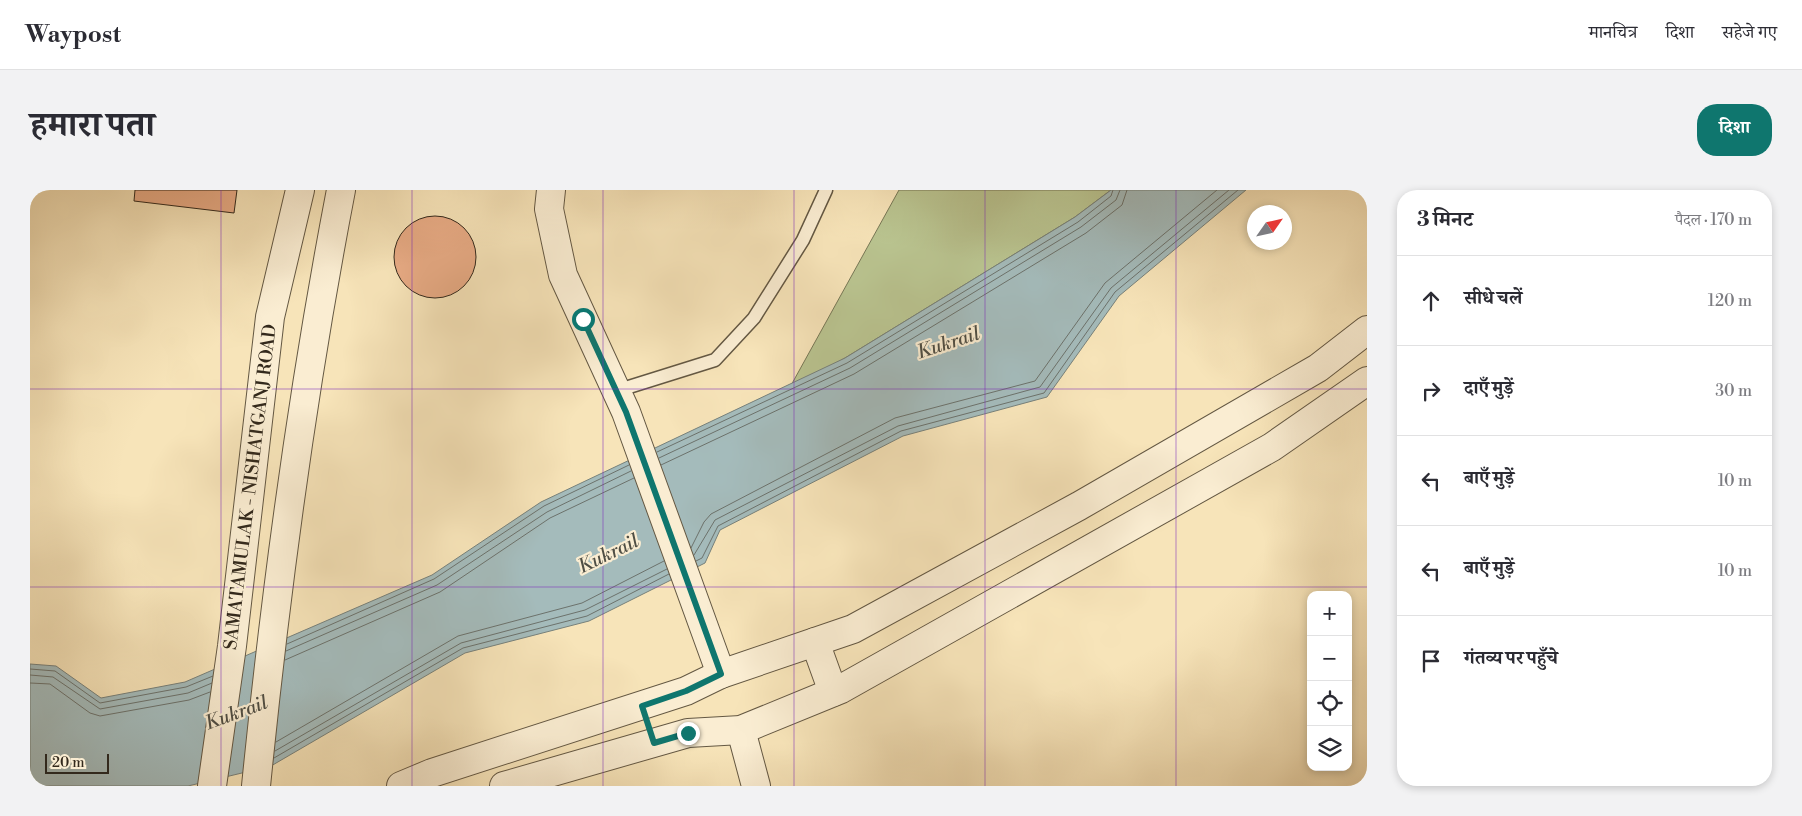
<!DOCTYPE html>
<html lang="hi">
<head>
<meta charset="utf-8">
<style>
	:root { --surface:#fff; --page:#f2f2f3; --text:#2b2b33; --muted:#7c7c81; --line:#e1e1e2; --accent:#0f766e }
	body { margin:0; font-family:"Libre Bodoni","Noto Serif Devanagari",serif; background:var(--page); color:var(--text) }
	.controls { position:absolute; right:15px; bottom:15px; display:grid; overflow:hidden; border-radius:10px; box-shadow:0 2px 8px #0003 }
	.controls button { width:45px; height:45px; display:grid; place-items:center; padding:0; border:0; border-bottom:1px solid var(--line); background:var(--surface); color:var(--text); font:25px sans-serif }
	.compass { position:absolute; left:1217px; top:15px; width:45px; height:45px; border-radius:50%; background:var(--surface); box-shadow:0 2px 8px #0003; rotate:56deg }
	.scale { position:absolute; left:15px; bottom:12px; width:64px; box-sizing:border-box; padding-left:5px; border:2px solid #33291c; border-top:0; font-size:14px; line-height:18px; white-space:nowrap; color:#33291c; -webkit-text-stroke:4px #faedd2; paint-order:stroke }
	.stop { position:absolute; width:15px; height:15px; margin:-11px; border:4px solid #0f766e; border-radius:50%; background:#fff }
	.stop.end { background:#0f766e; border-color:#fff; box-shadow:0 1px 5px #0008 }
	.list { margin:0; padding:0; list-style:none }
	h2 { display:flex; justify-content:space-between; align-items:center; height:65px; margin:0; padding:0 20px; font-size:21px }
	h2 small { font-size:16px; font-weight:400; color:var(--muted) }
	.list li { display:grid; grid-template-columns:32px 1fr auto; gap:15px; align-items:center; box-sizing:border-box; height:90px; padding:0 20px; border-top:1px solid var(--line) }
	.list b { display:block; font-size:19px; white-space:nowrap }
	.list em { font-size:16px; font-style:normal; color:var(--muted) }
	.icon { flex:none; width:28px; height:28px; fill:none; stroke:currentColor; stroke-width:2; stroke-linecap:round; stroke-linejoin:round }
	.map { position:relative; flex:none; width:1337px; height:596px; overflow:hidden; border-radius:20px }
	header { display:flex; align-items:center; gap:30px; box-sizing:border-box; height:70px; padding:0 25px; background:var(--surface); border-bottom:1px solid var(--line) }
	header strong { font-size:24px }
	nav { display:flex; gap:28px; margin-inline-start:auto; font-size:18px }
	.intro { display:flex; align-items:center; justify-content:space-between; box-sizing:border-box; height:120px; padding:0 30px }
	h1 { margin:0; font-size:35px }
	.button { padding:12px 22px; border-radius:20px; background:var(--accent); color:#fff; font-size:18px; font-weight:700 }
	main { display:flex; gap:30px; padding:0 30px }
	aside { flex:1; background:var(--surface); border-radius:20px; box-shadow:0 2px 8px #0003 }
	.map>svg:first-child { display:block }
	.green { fill:#bac591; stroke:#767756 }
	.water { fill:#a4bbbb; stroke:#77817b }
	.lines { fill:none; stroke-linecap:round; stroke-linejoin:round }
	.shore { stroke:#6c726c; stroke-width:1 }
	.building { fill:#e8ab85; stroke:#33291c }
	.service-casing { stroke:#645843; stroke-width:15 }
	.tertiary-casing { stroke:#645843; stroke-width:30 }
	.service { stroke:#faedd2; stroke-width:12 }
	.tertiary { stroke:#faedd2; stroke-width:28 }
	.route { stroke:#0f766e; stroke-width:6 }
	.grid { fill:none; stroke:#7b2cbf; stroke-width:1; stroke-opacity:0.55 }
	.labels { text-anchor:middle; stroke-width:4.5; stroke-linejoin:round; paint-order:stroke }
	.street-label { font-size:18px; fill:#33291c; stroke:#faedd2 }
	.water-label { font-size:19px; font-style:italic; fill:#4f4e44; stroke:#faedd2 }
</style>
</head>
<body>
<header>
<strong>Waypost</strong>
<nav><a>मानचित्र</a><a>दिशा</a><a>सहेजे गए</a></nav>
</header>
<div class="intro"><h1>हमारा पता</h1><a class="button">दिशा</a></div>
<main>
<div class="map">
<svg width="1337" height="596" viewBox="0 0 1337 596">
	<rect width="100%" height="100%" fill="#f7e4b9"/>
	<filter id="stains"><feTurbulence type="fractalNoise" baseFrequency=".004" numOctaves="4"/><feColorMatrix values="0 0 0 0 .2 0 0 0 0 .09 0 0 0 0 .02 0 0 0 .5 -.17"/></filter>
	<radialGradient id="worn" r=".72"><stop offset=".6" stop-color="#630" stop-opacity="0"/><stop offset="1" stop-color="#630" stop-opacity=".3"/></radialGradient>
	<polygon class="green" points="869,0 1081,0 1045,27 815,168 759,199"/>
	<polygon class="water" points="1081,0 1216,0 1089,106 1017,207 873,246 690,340 675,373 559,431 435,463 241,576 158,596 0,596 0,474 26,476 71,508 155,492 402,385 511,312 815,168 1045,27"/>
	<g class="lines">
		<g class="shore">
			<polyline points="627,262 817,173 1048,32 1081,6 1083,0"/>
			<polyline points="629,268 820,178 1051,37 1086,10 1090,0"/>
			<polyline points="631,275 824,184 1056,43 1092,15 1097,0"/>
			<polyline points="661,358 674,332 681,324 865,228 1005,191 1075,93 1187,0"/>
			<polyline points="664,365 685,330 868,236 1010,197 1081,98 1199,0"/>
			<polyline points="666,371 672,368 688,336 871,241 1014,203 1085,102 1208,0"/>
			<polyline points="257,454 404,389 514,316 599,275"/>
			<polyline points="256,461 407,395 517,322 601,281"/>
			<polyline points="255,470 410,402 520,328 604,288"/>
			<polyline points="0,479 25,481 70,513 156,497 183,486"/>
			<polyline points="0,485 23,487 70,519 158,503 182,493"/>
			<polyline points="0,493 20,494 60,523 70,526 159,510 180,502"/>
			<polyline points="246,552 428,446 552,413 634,371"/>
			<polyline points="245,561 431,453 555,420 637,379"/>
			<polyline points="244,568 433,458 557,426 639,384"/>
		</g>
	</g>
	<g class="building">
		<polygon points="105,0 207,0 204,23 104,11"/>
		<circle cx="405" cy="67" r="41"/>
	</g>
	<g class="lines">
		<defs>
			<polyline id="service" points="586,201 685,170 724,128 773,50 796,0"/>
			<g id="tertiary">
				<polyline points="521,0 519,19 533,85 596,222 691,484"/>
				<polyline points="785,452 803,502"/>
				<polyline points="711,540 726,596"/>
				<polyline points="182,596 202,456 240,127 270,0"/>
				<path d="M226,596C246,397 273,197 311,0"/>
				<polyline points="371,596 402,583 656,501 691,484 823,439 1049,316 1288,178 1337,140"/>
				<polyline points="474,596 658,543 711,540 811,499 1242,257 1337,191"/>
			</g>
		</defs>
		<use href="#service" class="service-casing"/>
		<use href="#tertiary" class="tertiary-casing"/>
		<use href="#service" class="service"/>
		<use href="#tertiary" class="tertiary"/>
	</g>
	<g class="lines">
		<polyline class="route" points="553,129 596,222 691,484 656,501 612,516 624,553 658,543"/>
	</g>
	<path class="grid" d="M191,0V596M382,0V596M573,0V596M764,0V596M955,0V596M1146,0V596M0,199H1337M0,397H1337"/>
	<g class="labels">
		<g class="street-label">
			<text transform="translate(220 297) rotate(-83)" y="6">SAMATAMULAK - NISHATGANJ ROAD</text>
		</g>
		<g class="water-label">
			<text transform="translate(918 152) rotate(-18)" y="7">Kukrail</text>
			<text transform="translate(578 363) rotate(-26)" y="7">Kukrail</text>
			<text transform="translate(206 522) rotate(-20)" y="7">Kukrail</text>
		</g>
	</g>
	<rect width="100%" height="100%" filter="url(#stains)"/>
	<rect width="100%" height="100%" fill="url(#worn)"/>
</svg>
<div class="controls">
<button>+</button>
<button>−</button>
<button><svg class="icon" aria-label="locate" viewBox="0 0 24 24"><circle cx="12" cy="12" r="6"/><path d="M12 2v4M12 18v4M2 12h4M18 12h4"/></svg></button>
<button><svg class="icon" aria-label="layers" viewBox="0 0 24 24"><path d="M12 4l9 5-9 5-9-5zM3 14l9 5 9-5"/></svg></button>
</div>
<svg class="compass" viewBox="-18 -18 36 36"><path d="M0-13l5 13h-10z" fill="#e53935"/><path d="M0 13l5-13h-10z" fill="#7c7c81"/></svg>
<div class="scale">20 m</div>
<div class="stop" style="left:553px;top:129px"></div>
<div class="stop end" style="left:658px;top:543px"></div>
</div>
<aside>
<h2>3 मिनट<small>पैदल · 170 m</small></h2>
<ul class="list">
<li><svg class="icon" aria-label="ahead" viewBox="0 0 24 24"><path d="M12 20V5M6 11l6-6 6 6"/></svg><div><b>सीधे चलें</b></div><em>120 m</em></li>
<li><svg class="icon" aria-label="right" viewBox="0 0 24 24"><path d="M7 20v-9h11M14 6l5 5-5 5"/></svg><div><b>दाएँ मुड़ें</b></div><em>30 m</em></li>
<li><svg class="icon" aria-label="left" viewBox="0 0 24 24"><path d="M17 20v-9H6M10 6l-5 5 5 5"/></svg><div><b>बाएँ मुड़ें</b></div><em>10 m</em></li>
<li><svg class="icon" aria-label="left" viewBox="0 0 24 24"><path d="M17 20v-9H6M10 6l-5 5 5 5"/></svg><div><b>बाएँ मुड़ें</b></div><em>10 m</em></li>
<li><svg class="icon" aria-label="arrive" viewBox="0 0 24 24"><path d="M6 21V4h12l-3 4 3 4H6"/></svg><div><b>गंतव्य पर पहुँचे</b></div></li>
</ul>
</aside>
</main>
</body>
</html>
